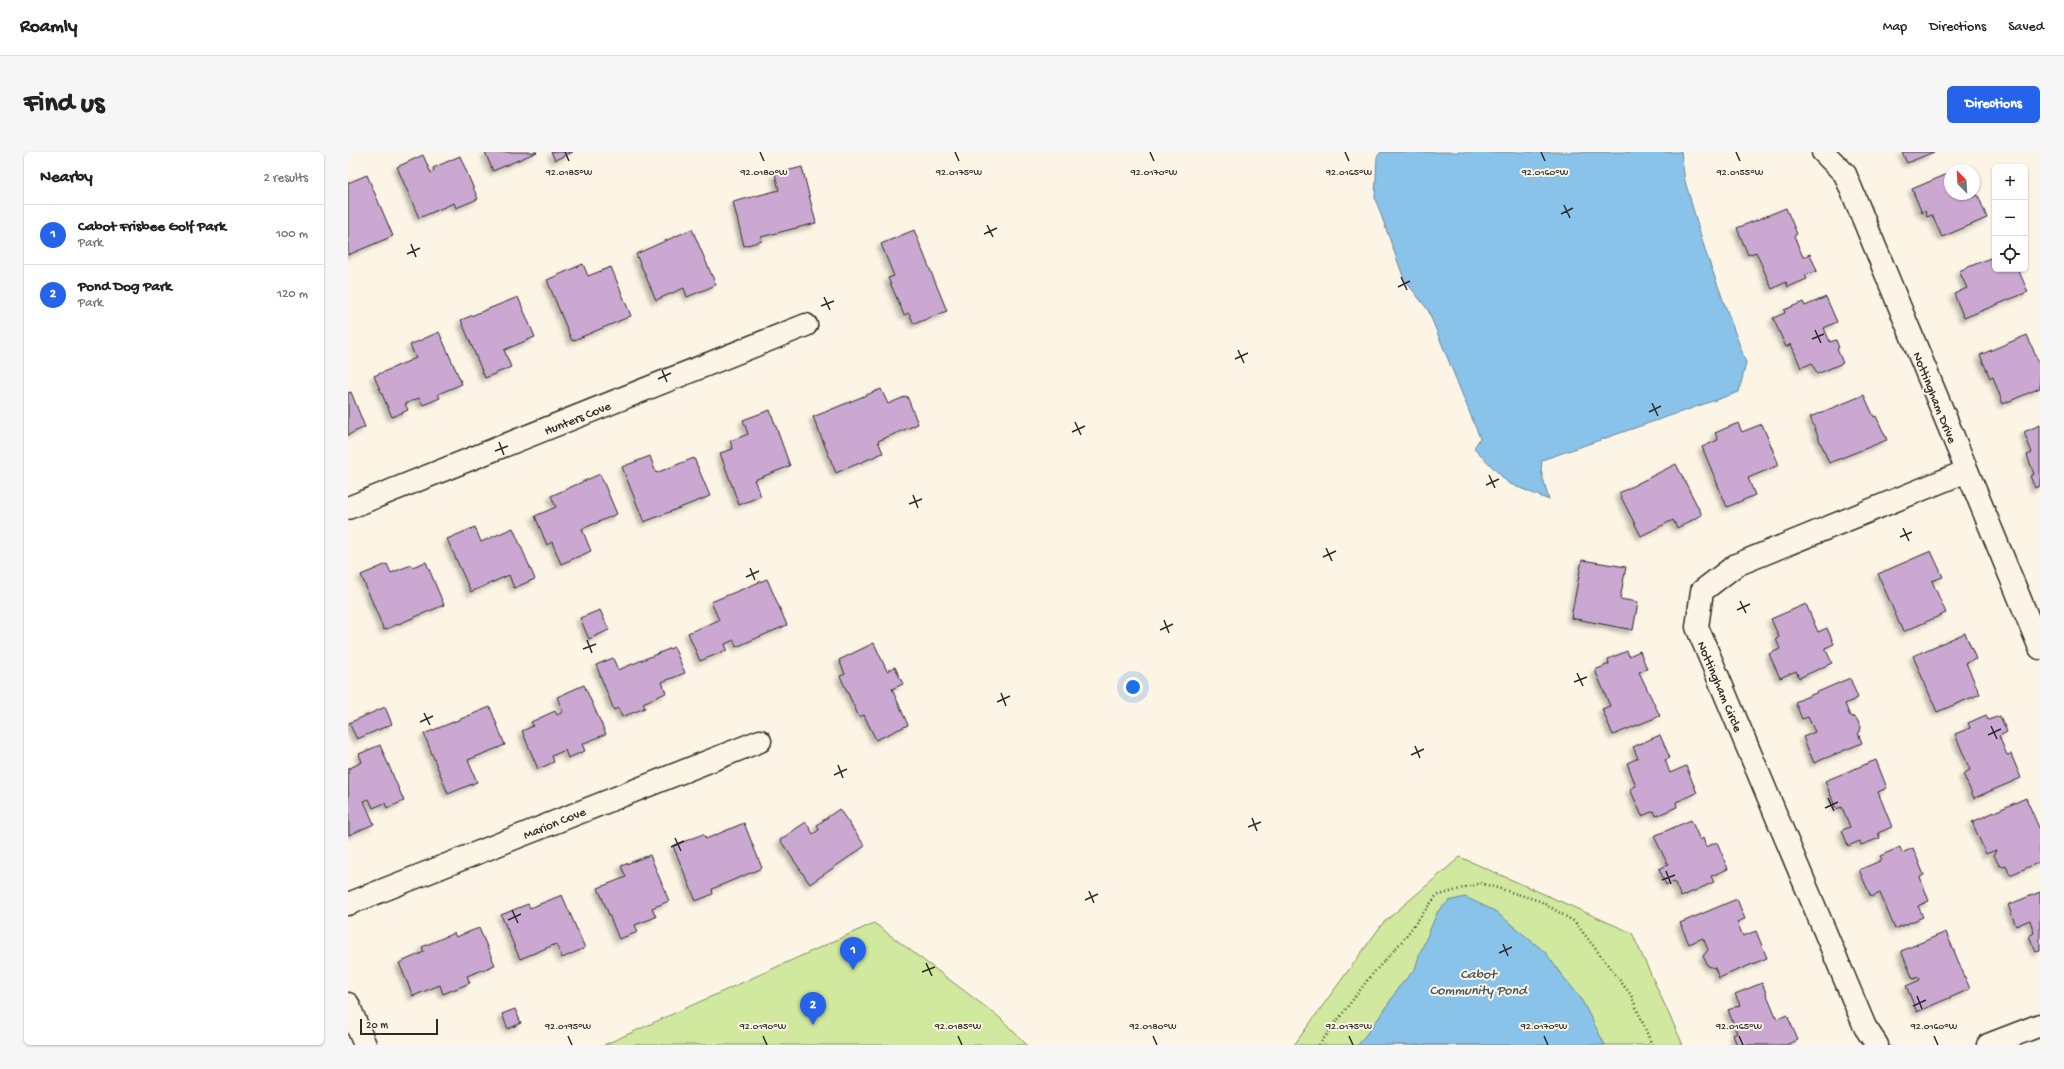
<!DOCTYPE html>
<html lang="en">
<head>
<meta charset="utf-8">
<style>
	:root { --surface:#fff; --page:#f6f6f6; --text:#222; --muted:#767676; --line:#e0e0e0; --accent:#2563eb }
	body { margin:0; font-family:"Gochi Hand",sans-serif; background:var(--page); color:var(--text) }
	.controls { position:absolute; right:12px; top:12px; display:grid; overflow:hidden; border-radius:6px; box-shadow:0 1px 3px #0004 }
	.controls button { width:36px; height:36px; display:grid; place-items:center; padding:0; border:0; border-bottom:1px solid var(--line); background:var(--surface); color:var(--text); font:20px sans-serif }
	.compass { position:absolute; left:1596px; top:12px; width:36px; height:36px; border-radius:50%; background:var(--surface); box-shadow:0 1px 3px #0004; rotate:336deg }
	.scale { position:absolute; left:12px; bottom:10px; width:78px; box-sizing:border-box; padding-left:4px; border:2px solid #2b2b2b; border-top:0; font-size:11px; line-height:14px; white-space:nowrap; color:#2b2b2b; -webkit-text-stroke:3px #fcf5e5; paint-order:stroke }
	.you { position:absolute; left:785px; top:535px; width:14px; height:14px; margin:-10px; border:3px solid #fff; border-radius:50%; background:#1a73e8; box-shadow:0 0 0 6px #1a73e833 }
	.badge { display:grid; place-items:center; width:26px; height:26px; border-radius:50%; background:var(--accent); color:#fff; font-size:13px; font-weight:700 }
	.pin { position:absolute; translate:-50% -33px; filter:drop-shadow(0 1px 2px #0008) }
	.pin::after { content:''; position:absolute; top:21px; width:14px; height:12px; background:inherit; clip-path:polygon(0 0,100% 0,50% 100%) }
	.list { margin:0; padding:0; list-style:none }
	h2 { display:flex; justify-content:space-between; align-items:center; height:52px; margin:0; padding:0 16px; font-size:17px }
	h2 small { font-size:13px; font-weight:400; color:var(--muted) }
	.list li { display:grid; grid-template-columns:26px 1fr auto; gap:12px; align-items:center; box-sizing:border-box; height:60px; padding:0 16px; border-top:1px solid var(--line) }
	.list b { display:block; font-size:15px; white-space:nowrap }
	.list p { margin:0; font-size:13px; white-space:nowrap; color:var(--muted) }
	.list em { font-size:13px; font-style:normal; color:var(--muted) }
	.icon { flex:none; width:22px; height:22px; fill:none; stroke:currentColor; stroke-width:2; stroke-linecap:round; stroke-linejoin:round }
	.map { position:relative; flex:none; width:1692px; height:893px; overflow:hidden; border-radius:6px }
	header { display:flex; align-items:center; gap:24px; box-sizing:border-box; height:56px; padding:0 20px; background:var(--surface); border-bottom:1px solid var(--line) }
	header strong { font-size:19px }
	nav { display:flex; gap:22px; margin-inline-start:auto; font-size:14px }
	.intro { display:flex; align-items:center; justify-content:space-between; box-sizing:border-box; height:96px; padding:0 24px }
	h1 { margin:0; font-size:28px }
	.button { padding:10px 18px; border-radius:6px; background:var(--accent); color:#fff; font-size:14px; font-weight:700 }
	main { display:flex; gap:24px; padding:0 24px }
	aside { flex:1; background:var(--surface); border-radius:6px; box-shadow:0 1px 3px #0004 }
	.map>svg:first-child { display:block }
	.green { fill:#d0e99e; stroke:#7e8a64 }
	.water { fill:#8ac3e9; stroke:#64869d }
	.building { fill:#cba8d1; stroke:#2b2b2b; filter:url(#shadow) }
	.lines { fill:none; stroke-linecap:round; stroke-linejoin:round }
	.minor-casing { stroke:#2b2b2b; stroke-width:25 }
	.path { stroke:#2b2b2b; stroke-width:2.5; stroke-dasharray:1 3; stroke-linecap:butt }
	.minor { stroke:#fcf5e5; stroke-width:22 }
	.ticks { fill:none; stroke:#2b2b2b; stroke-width:1.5 }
	.labels { text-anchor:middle; stroke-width:4; stroke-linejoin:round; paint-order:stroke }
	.street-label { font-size:13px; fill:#2b2b2b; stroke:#fcf5e5 }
	.water-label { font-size:14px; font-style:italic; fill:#485964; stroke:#fcf5e5 }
	.ticks-label { font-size:10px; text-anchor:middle; fill:#2b2b2b; stroke:#fcf5e5; stroke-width:4; stroke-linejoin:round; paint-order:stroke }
</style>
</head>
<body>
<header>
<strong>Roamly</strong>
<nav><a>Map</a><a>Directions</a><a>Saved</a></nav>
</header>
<div class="intro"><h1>Find us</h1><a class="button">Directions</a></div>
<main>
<aside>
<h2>Nearby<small>2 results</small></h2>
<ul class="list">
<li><span class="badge">1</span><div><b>Cabot Frisbee Golf Park</b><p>Park</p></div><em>100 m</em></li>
<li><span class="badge">2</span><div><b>Pond Dog Park</b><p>Park</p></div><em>120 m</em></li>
</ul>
</aside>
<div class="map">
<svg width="1692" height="893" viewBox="0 0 1692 893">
	<defs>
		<filter id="shadow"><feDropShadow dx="-3.5" dy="3.5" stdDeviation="2" flood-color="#0004"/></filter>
	</defs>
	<rect width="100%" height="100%" fill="#fcf5e5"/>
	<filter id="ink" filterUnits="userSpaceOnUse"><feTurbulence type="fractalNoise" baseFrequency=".025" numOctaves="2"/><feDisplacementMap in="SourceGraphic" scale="8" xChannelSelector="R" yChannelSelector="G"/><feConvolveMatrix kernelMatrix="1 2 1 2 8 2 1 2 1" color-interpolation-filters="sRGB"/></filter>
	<g filter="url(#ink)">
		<g class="green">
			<polygon points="1112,705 1284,781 1335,893 946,893 1035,771"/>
			<polygon points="526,771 651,865 679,893 256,893"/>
		</g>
		<g class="water">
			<polygon points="1033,0 1333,0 1337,29 1358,101 1398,211 1391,240 1194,308 1193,319 1201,348 1160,331 1126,296 1132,286 1080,158 1056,127 1027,46 1029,5"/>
			<polygon points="1117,745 1147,759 1198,801 1212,821 1232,845 1257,893 1010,893 1036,859 1050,836 1067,817 1072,801 1090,759 1101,749"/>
		</g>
		<g class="building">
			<polygon points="137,0 189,0 145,19"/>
			<polygon points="203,0 225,0 207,8"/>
			<polygon points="1554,0 1586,0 1559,11"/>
			<polygon points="75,3 83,21 86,19 85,16 112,4 130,47 108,56 106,51 71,66 49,15"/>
			<polygon points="454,15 468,71 413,85 414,89 396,94 385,50 431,38 427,22"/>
			<polygon points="1602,21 1602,42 1622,42 1624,45 1630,43 1639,66 1594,85 1584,63 1579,65 1577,59 1574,61 1564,37"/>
			<polygon points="19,23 45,84 0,103 0,31"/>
			<polygon points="1438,56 1449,82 1446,84 1455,105 1462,102 1469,119 1457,123 1459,127 1440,135 1438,130 1424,137 1408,100 1400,103 1389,76"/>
			<polygon points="344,77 368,133 339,145 336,136 308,148 288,102"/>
			<polygon points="566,78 599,159 566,172 561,161 556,163 540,126 546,124 533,92"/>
			<polygon points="1647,104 1647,117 1670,117 1680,140 1616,166 1606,142 1619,136 1611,119"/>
			<polygon points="235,112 240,124 263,115 283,164 224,189 199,128"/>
			<polygon points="170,145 187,185 156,198 163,215 137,226 113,168"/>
			<polygon points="1478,145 1489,170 1476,176 1482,190 1488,188 1491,196 1489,197 1495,211 1469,222 1464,211 1453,216 1443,192 1438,195 1425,166 1437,161 1436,158 1455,150 1457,154"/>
			<polygon points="91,180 114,232 90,242 92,246 75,253 71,246 57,252 60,258 44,265 26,224 68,206 62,193"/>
			<polygon points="1679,183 1692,214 1692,236 1655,252 1645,225 1642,226 1632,203"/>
			<polygon points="533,237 540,252 559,244 570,272 530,289 535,301 488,321 465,265"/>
			<polygon points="3,240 17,275 0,283 0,241"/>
			<polygon points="1516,243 1526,265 1528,264 1539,288 1481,311 1462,265"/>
			<polygon points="422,258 442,314 406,328 413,344 391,353 372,301 385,297 382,289 400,282 395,268"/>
			<polygon points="1390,271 1394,280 1414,272 1431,313 1400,326 1407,343 1379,355 1354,295 1370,288 1367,281"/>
			<polygon points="1692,273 1692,334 1687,336 1682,324 1686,322 1679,303 1684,301 1676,280"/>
			<polygon points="302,304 308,321 346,306 362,344 296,370 274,315"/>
			<polygon points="1328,312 1354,363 1329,376 1325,368 1293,384 1271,341"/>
			<polygon points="252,322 269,362 234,377 243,399 213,412 204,390 199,393 187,364 208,355 203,344"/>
			<polygon points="127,375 133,390 165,376 187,427 166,436 161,423 123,440 99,387"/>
			<polygon points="1583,399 1595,425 1584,429 1598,461 1555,480 1530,422"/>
			<polygon points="1234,408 1278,415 1272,447 1290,450 1285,478 1223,466"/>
			<polygon points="78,410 96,453 36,478 13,423 39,412 43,421 63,413 64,415"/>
			<polygon points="419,427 439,473 388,495 386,488 377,492 379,498 352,509 340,481 371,468 363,450"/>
			<polygon points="1458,452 1470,480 1479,476 1486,492 1477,496 1484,511 1451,526 1448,519 1432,526 1421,502 1432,497 1428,487 1431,485 1423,467"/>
			<polygon points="252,458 261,478 241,487 232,466"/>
			<polygon points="1617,481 1628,507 1618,511 1632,542 1589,560 1565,504"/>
			<polygon points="526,491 539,519 547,515 555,532 544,537 560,573 528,588 516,563 511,565 492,524 497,522 491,508"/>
			<polygon points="326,495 337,521 314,530 318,541 295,551 297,556 274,565 270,556 266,558 248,513 265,506 270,518"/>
			<polygon points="1279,499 1281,504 1292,499 1299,517 1291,520 1312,564 1265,583 1254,557 1262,554 1247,518 1261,512 1260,507"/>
			<polygon points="1502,526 1510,546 1497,552 1502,564 1508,566 1513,575 1512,580 1510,581 1514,591 1466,611 1455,585 1467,580 1460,565 1454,567 1447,550"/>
			<polygon points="236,533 258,582 234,592 237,599 220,606 217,598 204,604 206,610 190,617 174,579 185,574 183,570 207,559 209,563 215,560 209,545"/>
			<polygon points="37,555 44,572 9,587 1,571"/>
			<polygon points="142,555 157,593 120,608 129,630 100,642 76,582"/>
			<polygon points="1638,563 1640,568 1652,564 1659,580 1651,584 1659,603 1663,602 1673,626 1626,646 1615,622 1622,618 1607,582 1622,576 1620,571"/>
			<polygon points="1312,583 1322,606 1317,608 1322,621 1338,614 1349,641 1328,650 1329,655 1308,664 1306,659 1294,664 1282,637 1288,634 1279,611 1290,606 1285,595"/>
			<polygon points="32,593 56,649 39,656 37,651 25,656 21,647 16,649 26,672 1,683 0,617 14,610 11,602"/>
			<polygon points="1528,608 1539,636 1530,640 1544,675 1530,681 1532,686 1513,693 1512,689 1500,694 1494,678 1502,675 1494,655 1488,657 1477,629"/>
			<polygon points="1678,646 1692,678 1692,710 1662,723 1658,714 1655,715 1651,713 1646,703 1648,698 1638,702 1624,670"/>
			<polygon points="491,657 517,694 462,732 432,688 458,670 465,682 471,678 469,673"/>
			<polygon points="1343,668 1352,688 1355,686 1358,695 1369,690 1380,717 1363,724 1366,730 1333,745 1326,729 1318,733 1311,717 1320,713 1306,684"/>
			<polygon points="396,671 414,716 364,737 365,742 348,749 325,694 355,682 358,687"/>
			<polygon points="1552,695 1554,701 1565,696 1576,723 1572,725 1581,749 1570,754 1575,765 1547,777 1532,741 1523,745 1511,718 1534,708 1532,704"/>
			<polygon points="302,703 321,749 304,756 308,765 287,773 290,780 271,787 250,736 278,725 273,714"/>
			<polygon points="1692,740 1692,799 1688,800 1681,784 1686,781 1682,768 1668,774 1660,753"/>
			<polygon points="214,743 237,796 214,806 208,792 172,807 153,763 180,752 182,756"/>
			<polygon points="1389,747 1397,767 1389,770 1395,784 1408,779 1419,806 1371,826 1367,816 1360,814 1355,804 1360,798 1355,786 1341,792 1332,771"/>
			<polygon points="131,776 147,813 119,824 122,831 95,842 92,833 65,844 51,811 76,800 74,795 106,781 108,785"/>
			<polygon points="1598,780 1622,837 1569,860 1558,834 1572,828 1571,825 1565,827 1553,799"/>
			<polygon points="1414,831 1429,867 1439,863 1450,888 1438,893 1389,893 1385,883 1389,881 1380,858 1392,853 1387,842"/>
			<polygon points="167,857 173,871 160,877 154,862"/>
		</g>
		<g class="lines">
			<defs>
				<g id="minor">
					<polyline points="1475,0 1497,22 1692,496"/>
					<polyline points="0,356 458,173"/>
					<polyline points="0,752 412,589"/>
					<polyline points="0,852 17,893"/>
					<polyline points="1529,893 1517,875 1349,475 1354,439 1388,413 1619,319"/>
					<polyline points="1640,893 1692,873"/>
				</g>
			</defs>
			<use href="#minor" class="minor-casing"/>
			<polyline class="path" points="971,893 1021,826 1055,788 1088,744 1133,731 1192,749 1227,770 1283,843 1304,893"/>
			<use href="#minor" class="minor"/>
		</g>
	</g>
	<path class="ticks" d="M217,0L221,9M412,0L416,9M607,0L611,9M802,0L806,9M997,0L1001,9M1193,0L1197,9M1388,0L1392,9M1216,53L1222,66M1213,62L1225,56M639,73L645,85M636,82L649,76M63,92L68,105M59,102L72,96M1053,125L1059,138M1050,135L1062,129M476,145L482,158M473,154L486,149M1467,178L1473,191M1464,187L1476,182M890,198L896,211M887,207L900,201M314,218L319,230M310,227L323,221M1304,251L1310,264M1301,260L1313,254M727,270L733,283M724,280L737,274M151,290L156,303M147,299L160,294M1141,323L1147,336M1138,333L1151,327M565,343L570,356M561,352L574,347M1555,376L1561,389M1552,385L1564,380M978,396L984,409M975,405L988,399M402,416L407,428M398,425L411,419M1392,449L1398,461M1389,458L1402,452M816,468L821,481M812,478L825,472M239,488L244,501M235,497L248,492M1229,521L1235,534M1226,530L1239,525M653,541L658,554M649,550L662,544M76,561L82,573M72,570L85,564M1643,574L1649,587M1640,583L1653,577M1067,594L1072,606M1063,603L1076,597M490,613L495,626M486,623L499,617M1480,646L1486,659M1477,656L1490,650M904,666L909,679M900,675L913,670M327,686L333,699M323,695L336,689M1318,719L1323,732M1314,728L1327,723M741,739L746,751M737,748L750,742M164,758L170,771M160,768L173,762M1155,792L1160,804M1151,801L1164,795M578,811L584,824M574,820L587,815M1569,844L1574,857M1565,854L1578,848M220,884L224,893M415,884L419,893M610,884L614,893M805,884L809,893M1001,884L1005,893M1196,884L1200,893M1391,884L1395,893M1586,884L1590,893"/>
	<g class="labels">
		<g class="street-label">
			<text transform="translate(1588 245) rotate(68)" y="5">Nottingham Drive</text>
			<text transform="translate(229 265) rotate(-22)" y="5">Hunters Cove</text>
			<text transform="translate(1373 534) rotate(67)" y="5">Nottingham Circle</text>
			<text transform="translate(206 670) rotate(-22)" y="5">Marion Cove</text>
		</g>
		<g class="water-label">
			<text x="1130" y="826">Cabot<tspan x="1130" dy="16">Community Pond</tspan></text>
		</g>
	</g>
	<g class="ticks-label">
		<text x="221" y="23">92.0185°W</text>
		<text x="416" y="23">92.0180°W</text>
		<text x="611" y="23">92.0175°W</text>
		<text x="1001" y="23">92.0165°W</text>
		<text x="1197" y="23">92.0160°W</text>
		<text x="1392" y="23">92.0155°W</text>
		<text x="806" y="23">92.0170°W</text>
		<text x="220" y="877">92.0195°W</text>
		<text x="415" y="877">92.0190°W</text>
		<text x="610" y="877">92.0185°W</text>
		<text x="805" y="877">92.0180°W</text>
		<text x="1001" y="877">92.0175°W</text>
		<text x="1196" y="877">92.0170°W</text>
		<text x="1391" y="877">92.0165°W</text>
		<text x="1586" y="877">92.0160°W</text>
	</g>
</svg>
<div class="controls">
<button>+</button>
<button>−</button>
<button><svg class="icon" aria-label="locate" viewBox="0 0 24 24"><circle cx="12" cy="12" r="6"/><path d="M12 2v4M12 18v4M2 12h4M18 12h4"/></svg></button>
</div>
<svg class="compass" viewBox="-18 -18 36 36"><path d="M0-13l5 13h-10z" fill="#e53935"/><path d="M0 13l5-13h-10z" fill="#767676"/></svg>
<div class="scale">20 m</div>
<div class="you"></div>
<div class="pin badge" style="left:505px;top:818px">1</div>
<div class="pin badge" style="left:465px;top:873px">2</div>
</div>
</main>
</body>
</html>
